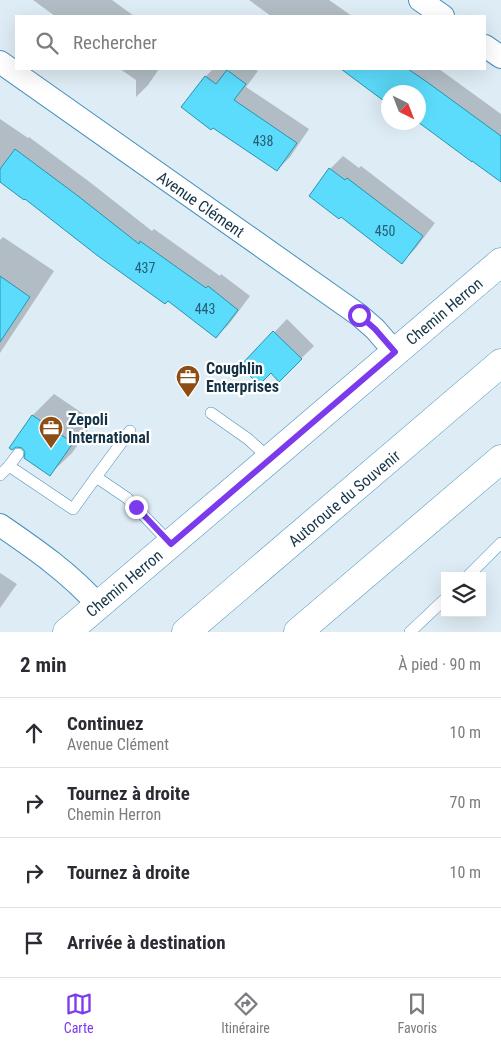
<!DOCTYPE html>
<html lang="fr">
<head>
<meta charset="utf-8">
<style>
	:root { --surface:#fff; --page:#f2f2f3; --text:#2b2b33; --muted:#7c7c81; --line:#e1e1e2; --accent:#7c3aed }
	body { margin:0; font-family:"Roboto Condensed",sans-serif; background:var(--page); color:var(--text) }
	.controls { position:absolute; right:15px; bottom:15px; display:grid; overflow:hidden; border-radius:0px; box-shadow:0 5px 20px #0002 }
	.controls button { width:45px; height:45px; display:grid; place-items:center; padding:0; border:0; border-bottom:1px solid var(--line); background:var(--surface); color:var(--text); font:25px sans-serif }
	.compass { position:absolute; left:381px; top:85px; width:45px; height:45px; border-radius:50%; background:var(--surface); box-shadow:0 5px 20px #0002; rotate:138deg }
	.stop { position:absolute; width:15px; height:15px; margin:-11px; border:4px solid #7c3aed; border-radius:50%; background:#fff }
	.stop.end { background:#7c3aed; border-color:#fff; box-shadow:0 1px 5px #0008 }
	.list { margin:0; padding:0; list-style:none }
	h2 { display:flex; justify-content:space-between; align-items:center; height:65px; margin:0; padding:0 20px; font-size:21px }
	h2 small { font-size:16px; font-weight:400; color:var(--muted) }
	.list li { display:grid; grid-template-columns:32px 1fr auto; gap:15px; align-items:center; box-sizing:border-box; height:70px; padding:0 20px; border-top:1px solid var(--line) }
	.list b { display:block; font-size:19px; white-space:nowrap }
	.list p { margin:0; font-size:16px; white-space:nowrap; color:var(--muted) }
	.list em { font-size:16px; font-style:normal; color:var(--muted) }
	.icon { flex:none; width:28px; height:28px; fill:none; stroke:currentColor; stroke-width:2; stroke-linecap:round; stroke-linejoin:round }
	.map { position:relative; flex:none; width:501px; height:632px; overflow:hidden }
	.search { position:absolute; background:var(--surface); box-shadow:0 5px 20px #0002; left:15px; right:15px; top:15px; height:55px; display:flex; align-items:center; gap:12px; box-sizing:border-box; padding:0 18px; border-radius:0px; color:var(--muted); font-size:19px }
	.sheet { height:345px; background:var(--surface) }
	nav { display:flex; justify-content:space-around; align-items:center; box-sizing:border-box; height:70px; border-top:1px solid var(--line); background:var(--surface); font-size:14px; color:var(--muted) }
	nav a { display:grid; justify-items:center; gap:2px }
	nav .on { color:var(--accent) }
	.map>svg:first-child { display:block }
	.shadow { fill:#0003 }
	.building { fill:#5cdcfc; stroke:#2795ad }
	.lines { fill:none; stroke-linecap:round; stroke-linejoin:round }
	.service-casing { stroke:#4590bd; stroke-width:12 }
	.minor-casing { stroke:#4590bd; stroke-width:24 }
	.secondary-casing { stroke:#4590bd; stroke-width:29 }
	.motorway-casing { stroke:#4590bd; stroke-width:29 }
	.service { stroke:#fff; stroke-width:11 }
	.minor { stroke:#fff; stroke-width:22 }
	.secondary { stroke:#fff; stroke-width:28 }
	.motorway { stroke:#fff; stroke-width:28 }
	.route { stroke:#7c3aed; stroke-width:6 }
	.labels { text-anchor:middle; stroke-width:4.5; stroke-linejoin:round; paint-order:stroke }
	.number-label { font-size:14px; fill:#265d74 }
	.street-label { font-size:16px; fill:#143346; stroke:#fff }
	.poi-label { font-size:16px; font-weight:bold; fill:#143346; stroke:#fff; text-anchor:start }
</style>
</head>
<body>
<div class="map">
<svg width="501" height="632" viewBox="0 0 501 632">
	<rect width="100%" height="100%" fill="#deecf5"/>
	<g class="shadow">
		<polygon points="33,0 112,0 134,16 55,16"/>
		<polygon points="249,0 329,0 352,16 271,16"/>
		<polygon points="120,69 159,69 148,85 136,97 136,80"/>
		<polygon points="213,69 225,69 228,71 230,69 255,69 258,71 246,87 309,129 290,157 277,170 183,107 206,76"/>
		<polygon points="343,69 439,69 501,114 501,180 418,92 388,92 388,102"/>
		<polygon points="0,119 28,138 29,137 91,183 152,231 154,229 220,276 221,274 250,296 229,324 216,337 168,300 0,180"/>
		<polygon points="343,156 359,168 361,166 435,223 415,249 402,262 341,216 330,169"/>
		<polygon points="3,237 54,271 0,353 0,240"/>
		<polygon points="287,319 314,346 279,380 271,372 242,366"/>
		<polygon points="54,394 94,421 72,453 50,474 23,447 11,447 33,415"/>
		<polygon points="0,573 17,584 0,608"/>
	</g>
	<g class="building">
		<polygon points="341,69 408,69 427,82 501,136 501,182 472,161 472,162 418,122 418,92 388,92 388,104"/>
		<polygon points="227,70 246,84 234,100 297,143 277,171 213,128 211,130 181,107 205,76 216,84"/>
		<polygon points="15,149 78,196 139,244 140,241 206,288 208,286 238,310 216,338 168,301 165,304 98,256 25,199 24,200 0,182 0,169"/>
		<polygon points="329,168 345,180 347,178 423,236 402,264 341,217 339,219 309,196"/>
		<polygon points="0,276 30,297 0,342"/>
		<polygon points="273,331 302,359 279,382 271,373 259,385 240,366"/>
		<polygon points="32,415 73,443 50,476 24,458 25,452 22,448 16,447 12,450 9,448"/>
	</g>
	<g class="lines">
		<defs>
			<g id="service">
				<polyline points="211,413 248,439 270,459"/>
				<polyline points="9,466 18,454"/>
				<polyline points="0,475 9,466 73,509 96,477 127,498 171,544"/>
				<polyline points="96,477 130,431"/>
				<polyline points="468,576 501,543"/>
				<polyline points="410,632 445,599"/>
			</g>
			<g id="minor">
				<polyline points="420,0 443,16"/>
				<polyline points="485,46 501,57"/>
				<polyline points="0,62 359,315 375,329 395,352"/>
				<path d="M0,525C35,549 70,573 98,605"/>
			</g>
			<polyline id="secondary" points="67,632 501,262"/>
			<g id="motorway">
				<polyline points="186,632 501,363"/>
				<polyline points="298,632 501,459"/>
			</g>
		</defs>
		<use href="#service" class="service-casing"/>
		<use href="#minor" class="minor-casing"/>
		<use href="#secondary" class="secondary-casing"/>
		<use href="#motorway" class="motorway-casing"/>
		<use href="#service" class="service"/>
		<use href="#minor" class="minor"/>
		<use href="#secondary" class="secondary"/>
		<use href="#motorway" class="motorway"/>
	</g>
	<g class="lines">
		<polyline class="route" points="136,507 171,544 395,352 375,329 359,315"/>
	</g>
	<defs>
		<symbol id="office-pin" viewBox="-11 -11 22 30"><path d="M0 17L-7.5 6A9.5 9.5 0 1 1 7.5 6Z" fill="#8d4d14" stroke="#fff"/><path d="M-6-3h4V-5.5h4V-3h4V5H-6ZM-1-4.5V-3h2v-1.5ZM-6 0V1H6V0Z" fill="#fff"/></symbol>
	</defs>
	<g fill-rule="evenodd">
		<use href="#office-pin" x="174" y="363" width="28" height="38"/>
		<use href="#office-pin" x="37" y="414" width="28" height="38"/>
	</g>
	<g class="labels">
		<g class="number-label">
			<text x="263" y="146">438</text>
			<text x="385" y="236">450</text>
			<text x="145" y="273">437</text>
			<text x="205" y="314">443</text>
		</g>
		<g class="street-label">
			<text transform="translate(201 204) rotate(35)" y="6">Avenue Clément</text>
			<text transform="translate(444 311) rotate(-40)" y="6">Chemin Herron</text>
			<text transform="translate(344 498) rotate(-40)" y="6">Autoroute du Souvenir</text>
			<text transform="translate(124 583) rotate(-40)" y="6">Chemin Herron</text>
		</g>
		<g class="poi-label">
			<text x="206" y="374">Coughlin<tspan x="206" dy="18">Enterprises</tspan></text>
			<text x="68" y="425">Zepoli<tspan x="68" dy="18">International</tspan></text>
		</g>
	</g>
</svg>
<div class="controls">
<button><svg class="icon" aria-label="layers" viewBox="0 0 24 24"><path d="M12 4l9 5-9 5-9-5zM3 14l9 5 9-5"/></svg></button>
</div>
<svg class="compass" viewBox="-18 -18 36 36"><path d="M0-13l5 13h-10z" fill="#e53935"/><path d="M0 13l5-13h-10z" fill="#7c7c81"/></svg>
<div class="stop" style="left:359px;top:315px"></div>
<div class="stop end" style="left:136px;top:507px"></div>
<div class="search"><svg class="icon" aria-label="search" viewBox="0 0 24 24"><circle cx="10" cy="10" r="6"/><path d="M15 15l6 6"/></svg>Rechercher</div>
</div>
<section class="sheet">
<h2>2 min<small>À pied · 90 m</small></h2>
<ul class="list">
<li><svg class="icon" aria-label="ahead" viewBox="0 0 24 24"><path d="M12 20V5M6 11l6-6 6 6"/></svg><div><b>Continuez</b><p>Avenue Clément</p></div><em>10 m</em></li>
<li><svg class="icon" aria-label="right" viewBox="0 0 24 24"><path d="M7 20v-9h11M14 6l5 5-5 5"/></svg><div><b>Tournez à droite</b><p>Chemin Herron</p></div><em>70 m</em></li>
<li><svg class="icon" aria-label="right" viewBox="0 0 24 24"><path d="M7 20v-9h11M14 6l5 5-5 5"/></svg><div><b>Tournez à droite</b></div><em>10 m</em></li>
<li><svg class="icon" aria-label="arrive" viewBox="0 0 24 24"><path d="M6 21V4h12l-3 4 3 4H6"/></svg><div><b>Arrivée à destination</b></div></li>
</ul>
</section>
<nav>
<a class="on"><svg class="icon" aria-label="map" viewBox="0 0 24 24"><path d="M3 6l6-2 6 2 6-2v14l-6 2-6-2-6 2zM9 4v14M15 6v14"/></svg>Carte</a>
<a><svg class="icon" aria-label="directions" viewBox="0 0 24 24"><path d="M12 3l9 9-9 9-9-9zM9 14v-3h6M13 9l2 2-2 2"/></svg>Itinéraire</a>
<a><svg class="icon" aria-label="saved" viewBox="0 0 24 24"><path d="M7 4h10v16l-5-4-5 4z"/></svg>Favoris</a>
</nav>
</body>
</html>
